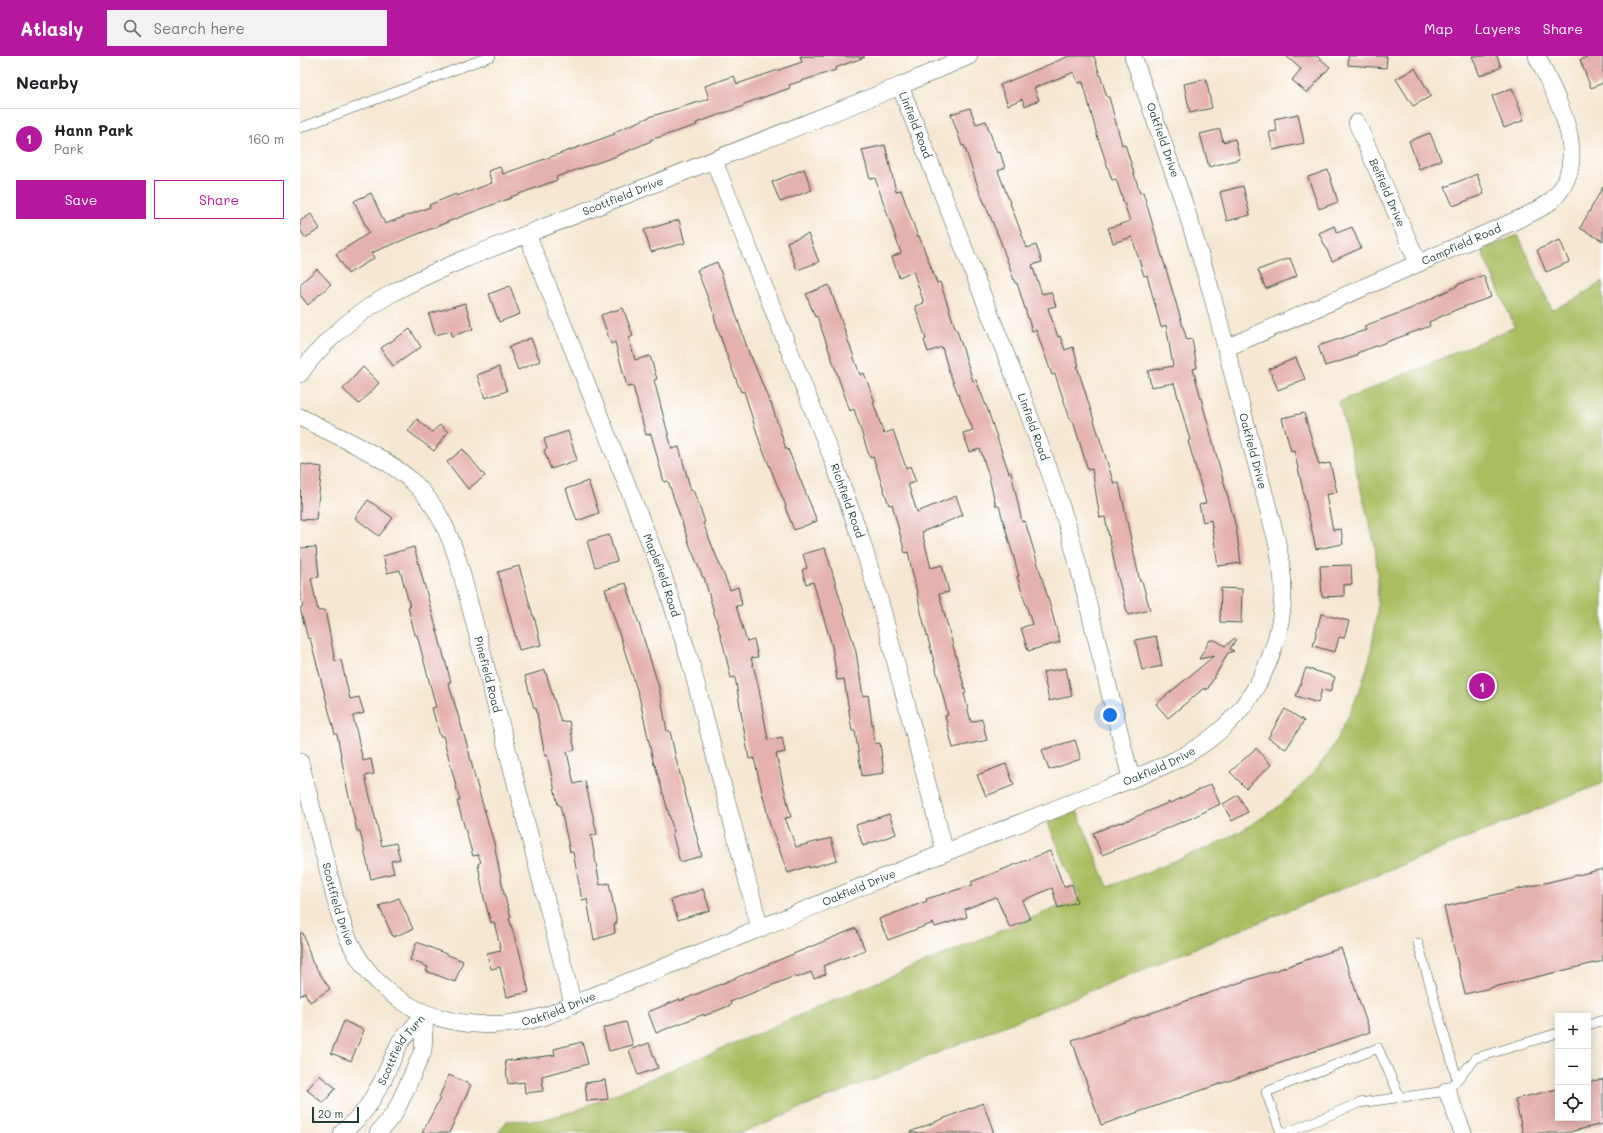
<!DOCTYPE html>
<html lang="en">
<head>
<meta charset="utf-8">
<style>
	:root { --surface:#fff; --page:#f2f2f2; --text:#202124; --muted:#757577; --line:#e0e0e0; --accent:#b5179e }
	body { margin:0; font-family:Mali,sans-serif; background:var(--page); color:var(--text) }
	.controls { position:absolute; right:12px; bottom:12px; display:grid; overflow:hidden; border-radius:0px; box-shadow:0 2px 10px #0003 }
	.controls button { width:36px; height:36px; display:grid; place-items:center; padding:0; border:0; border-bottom:1px solid var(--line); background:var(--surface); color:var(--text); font:20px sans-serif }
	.scale { position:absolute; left:12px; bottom:10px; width:47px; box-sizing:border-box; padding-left:4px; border:2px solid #1f3d34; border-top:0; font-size:11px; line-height:14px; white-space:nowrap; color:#1f3d34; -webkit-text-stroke:3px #fff; paint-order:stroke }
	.you { position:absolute; left:810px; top:659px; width:14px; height:14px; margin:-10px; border:3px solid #fff; border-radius:50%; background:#1a73e8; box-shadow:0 0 0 6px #1a73e833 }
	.badge { display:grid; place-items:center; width:26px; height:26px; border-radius:50%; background:var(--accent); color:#fff; font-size:13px; font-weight:700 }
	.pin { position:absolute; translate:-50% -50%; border:2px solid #fff; box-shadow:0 1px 4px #0006 }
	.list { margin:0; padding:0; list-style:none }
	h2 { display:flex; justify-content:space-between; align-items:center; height:52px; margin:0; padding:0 16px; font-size:17px }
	h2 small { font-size:13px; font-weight:400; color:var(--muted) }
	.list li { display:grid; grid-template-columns:26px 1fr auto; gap:12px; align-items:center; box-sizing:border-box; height:60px; padding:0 16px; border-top:1px solid var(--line) }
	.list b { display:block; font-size:15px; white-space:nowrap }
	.list p { margin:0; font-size:13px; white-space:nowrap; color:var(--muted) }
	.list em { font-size:13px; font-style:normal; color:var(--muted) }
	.actions { display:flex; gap:8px; padding:12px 16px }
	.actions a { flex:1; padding:9px 0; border:1px solid var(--accent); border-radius:0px; text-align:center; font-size:14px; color:var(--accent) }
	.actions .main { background:var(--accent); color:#fff }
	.icon { flex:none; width:22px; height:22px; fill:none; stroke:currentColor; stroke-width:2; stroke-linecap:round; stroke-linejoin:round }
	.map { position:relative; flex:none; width:1303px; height:1077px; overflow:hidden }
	header { display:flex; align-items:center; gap:24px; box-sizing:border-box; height:56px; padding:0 20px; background:var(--accent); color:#fff }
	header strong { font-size:19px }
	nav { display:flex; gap:22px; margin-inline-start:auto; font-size:14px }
	.search { width:280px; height:36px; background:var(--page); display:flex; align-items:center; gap:10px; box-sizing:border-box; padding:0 14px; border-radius:0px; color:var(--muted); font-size:15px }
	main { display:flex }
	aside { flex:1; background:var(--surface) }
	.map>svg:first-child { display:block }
	.green { fill:#a9bd61; stroke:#647d4a }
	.building { fill:#e5b1ae }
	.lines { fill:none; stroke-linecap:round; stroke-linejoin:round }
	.service-casing { stroke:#3f564c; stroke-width:10 }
	.minor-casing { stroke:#3f564c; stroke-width:18 }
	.service { stroke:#fff; stroke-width:9 }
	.minor { stroke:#fff; stroke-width:17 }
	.labels { text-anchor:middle; stroke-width:3.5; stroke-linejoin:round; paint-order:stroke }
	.street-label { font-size:11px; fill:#1f3d34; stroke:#fff }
</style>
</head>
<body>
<header>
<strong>Atlasly</strong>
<div class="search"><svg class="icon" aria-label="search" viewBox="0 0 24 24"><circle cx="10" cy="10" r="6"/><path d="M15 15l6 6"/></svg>Search here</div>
<nav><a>Map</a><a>Layers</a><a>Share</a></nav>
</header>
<main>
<aside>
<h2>Nearby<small></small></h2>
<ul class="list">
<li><span class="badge">1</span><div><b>Hann Park</b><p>Park</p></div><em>160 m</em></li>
</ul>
<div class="actions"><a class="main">Save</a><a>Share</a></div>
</aside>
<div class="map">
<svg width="1303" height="1077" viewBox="0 0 1303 1077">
	<rect width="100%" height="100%" fill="#fff"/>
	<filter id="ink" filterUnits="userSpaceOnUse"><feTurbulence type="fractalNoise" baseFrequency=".025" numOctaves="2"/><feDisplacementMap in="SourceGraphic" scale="8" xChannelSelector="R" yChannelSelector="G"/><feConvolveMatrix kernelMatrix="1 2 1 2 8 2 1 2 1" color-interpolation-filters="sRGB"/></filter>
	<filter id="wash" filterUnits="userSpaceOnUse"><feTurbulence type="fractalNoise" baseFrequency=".012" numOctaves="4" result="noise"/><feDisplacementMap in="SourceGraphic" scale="16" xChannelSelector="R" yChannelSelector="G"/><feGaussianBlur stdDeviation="0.9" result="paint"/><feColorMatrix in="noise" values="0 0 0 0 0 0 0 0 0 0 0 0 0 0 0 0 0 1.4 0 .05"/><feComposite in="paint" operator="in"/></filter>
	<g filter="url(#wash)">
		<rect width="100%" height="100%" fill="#f5e7d1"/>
		<polygon class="green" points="1218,179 1252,254 1277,242 1303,225 1303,727 440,1077 198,1077 207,1065 241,1064 275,1055 575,927 780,842 748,767 777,755 808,831 917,788 941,775 974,754 990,741 1017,713 1032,692 1050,657 1060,633 1070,602 1077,557 1078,524 1075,490 1039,346 1215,271 1181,194"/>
		<g id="blocks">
			<g class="building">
				<polygon points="500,0 565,1 535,12 536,14 489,29 490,32 444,48 444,50 396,67 397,69 350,84 351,85 314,101 256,121 257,124 211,141 211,142 165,159 71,197 74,202 48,218 36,198 69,177 54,145 71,137 85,168 130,151 129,149 156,138 157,140 192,127 188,115 200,111 203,118 315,78 314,76 352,60 409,43 405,30 434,20 437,28 502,6"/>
				<polygon points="769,0 794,0 807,41 809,41 822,89 825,88 840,137 843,136 887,284 892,283 897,312 893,313 936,471 941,507 918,510 911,464 903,466 899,449 906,447 888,385 890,384 874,327 851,331 848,315 873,310 866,269 861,271 847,219 844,220 832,181 813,187 808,172 830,165 816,123 812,124 797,79 783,26 778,27 774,16 734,32 739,44 725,50 722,43 708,49 700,29"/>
				<polygon points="986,0 1017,0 1030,11 1007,37 992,24 1001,13"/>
				<polygon points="1048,0 1087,0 1086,12 1048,9"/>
				<polygon points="1172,0 1197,0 1201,11 1180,20"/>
				<polygon points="1289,0 1303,0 1303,27 1291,32 1280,4"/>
				<polygon points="1115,12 1131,40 1113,50 1096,23"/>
				<polygon points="906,23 912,52 890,57 884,28"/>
				<polygon points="1212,32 1224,64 1204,72 1192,40"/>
				<polygon points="670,52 676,68 686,65 697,97 700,96 705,112 698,115 727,192 736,189 742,206 732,209 742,238 751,236 756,250 748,252 758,281 760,280 765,294 773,291 779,310 777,310 814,428 819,427 840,526 842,525 850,554 828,559 815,510 805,461 800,462 792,413 788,414 773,365 771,366 755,318 752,319 736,274 732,275 717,227 715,227 700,184 679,134 664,89 662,90 651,58"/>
				<polygon points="998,58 1004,87 973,94 969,76 977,75 974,63"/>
				<polygon points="920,73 923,86 935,83 940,103 909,111 900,78"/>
				<polygon points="1130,77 1141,104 1119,113 1109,85"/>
				<polygon points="585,89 596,135 601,134 618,181 619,180 637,227 640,226 656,274 657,274 673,325 676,324 687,352 709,417 711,416 722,466 725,465 748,542 760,586 728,595 721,572 732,568 717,520 719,520 699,450 696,450 688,417 680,393 670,396 663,377 673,374 649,316 642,291 628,296 624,284 626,283 615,250 624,247 613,215 599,221 592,201 601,197 575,122 570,123 562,94"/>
				<polygon points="504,113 512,134 480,146 472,126"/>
				<polygon points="1028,114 1038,146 1019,153 1008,121"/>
				<polygon points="1177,118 1184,138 1153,150 1145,131"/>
				<polygon points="943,130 950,159 927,165 920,136"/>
				<polygon points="1303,131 1303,185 1280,172"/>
				<polygon points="11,158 20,173 5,182 0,173 0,165"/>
				<polygon points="379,164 385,187 351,196 344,174"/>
				<polygon points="1034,170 1037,177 1052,171 1061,192 1032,205 1019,177"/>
				<polygon points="508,178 519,206 497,214 487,186"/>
				<polygon points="1260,184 1269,206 1246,216 1237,194"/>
				<polygon points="990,202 997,220 966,233 958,214"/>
				<polygon points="417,206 430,241 450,300 451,300 470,347 471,347 486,393 488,393 517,465 494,474 485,451 486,450 460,387 444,335 441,336 427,300 414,261 415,260 397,214"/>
				<polygon points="17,213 31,228 8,249 0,239 0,228"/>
				<polygon points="1184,220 1191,241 1158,253 1129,266 1130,270 1057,297 1057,300 1025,310 1018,290 1066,274 1064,270 1110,253 1157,230 1156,229"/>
				<polygon points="529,229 560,319 564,317 575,346 573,346 584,378 593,374 606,412 610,410 616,426 608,428 617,456 656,440 663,459 622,476 631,512 642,509 649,536 639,538 666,637 664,638 671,666 682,663 687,684 653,692 645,660 648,659 622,560 608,496 605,497 592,448 589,449 573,401 570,402 554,353 550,355 517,260 515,261 506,238"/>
				<polygon points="210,230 220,258 199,266 189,238"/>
				<polygon points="165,247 173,273 152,280 151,275 135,279 129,258"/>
				<polygon points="323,252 333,280 329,282 335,304 350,300 357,323 354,324 372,393 379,391 391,435 393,434 405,466 403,467 430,534 438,531 442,549 436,550 447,586 454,584 458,601 451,602 458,628 468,684 482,681 485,696 476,698 491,761 485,762 496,791 531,782 537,804 509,812 509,810 488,817 470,769 454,702 449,703 435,621 431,622 424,592 404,521 403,522 390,490 368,425 364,426 351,378 346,379 333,330 327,331 315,286 311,288 301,259"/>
				<polygon points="110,273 121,291 93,310 81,292"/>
				<polygon points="231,282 240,305 218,314 209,291"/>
				<polygon points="996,302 1005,323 978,334 969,313"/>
				<polygon points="63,311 79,327 59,348 43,333"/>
				<polygon points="199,311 207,335 185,342 177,319"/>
				<polygon points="1004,357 1019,409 1030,407 1037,436 1026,439 1033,474 1041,473 1043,488 1016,493 994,394 991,395 982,362"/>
				<polygon points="117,363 132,376 140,369 148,376 134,395 108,375"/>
				<polygon points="268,375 277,404 251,413 244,394 247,393 244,383"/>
				<polygon points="163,393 185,420 168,433 147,406"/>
				<polygon points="1,408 22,411 16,464 0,463"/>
				<polygon points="288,425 299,457 277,465 266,433"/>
				<polygon points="68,444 93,462 79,480 55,462"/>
				<polygon points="309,479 317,505 295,511 287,485"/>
				<polygon points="16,491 19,521 11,522 18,555 25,554 35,605 41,604 50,643 59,641 64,657 53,660 63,705 71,703 74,718 65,720 82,790 96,787 100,803 91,805 94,817 71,823 60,775 57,775 46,727 37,678 35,678 10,582 8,583 0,552 3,550 0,538 0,492"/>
				<polygon points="114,491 151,626 148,626 168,692 175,722 194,787 204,838 211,861 209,862 217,890 218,890 229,936 207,941 200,911 191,913 187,897 201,894 194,866 191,867 184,842 178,808 181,806 178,799 173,800 157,745 160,745 143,680 140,680 132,652 136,651 117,579 115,579 108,551 110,551 100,514 87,517 83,500"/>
				<polygon points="525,492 556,596 563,640 568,639 575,688 580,687 584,717 562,720 555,675 552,675 544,623 537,624 532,590 513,526 506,528 502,514 507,512 503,498"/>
				<polygon points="1051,509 1052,528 1044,529 1044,540 1022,541 1020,510"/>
				<polygon points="219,510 233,560 234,560 241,589 219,594 198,516"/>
				<polygon points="326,527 359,631 367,675 370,675 376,703 402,800 380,806 372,777 374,776 355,709 354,709 339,640 305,533"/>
				<polygon points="921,532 942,533 941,567 920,566"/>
				<polygon points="1021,558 1049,565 1044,582 1039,581 1035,596 1013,590"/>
				<polygon points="856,580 862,610 842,614 835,584"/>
				<polygon points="935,582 936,583 930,593 934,595 928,597 907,634 904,632 868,662 856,648 914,600 899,603 910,584 915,584 925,590"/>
				<polygon points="766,612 772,640 749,645 743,616"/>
				<polygon points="1006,612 1035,621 1030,636 1022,633 1018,647 996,640"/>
				<polygon points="245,614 261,666 269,665 275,694 267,696 274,728 285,725 297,778 291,780 300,829 309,827 317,867 314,868 315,877 294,884 287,843 282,844 273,796 270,796 260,749 258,749 247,699 245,700 236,652 234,652 225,620"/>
				<polygon points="985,653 1004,665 986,693 968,682"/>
				<polygon points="775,684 781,703 749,714 742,694"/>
				<polygon points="956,692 971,709 946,732 930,716"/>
				<polygon points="706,708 714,729 686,740 677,719"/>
				<polygon points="911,728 920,748 894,761 802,799 793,777 820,766 821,767 870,746 871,747"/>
				<polygon points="938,739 948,756 932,765 923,748"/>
				<polygon points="589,758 596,778 563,790 556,769"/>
				<polygon points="750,795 764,831 772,828 777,846 758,852 752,832 722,845 730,863 710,872 696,841 665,853 667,861 635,871 633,867 588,884 579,863 627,845 626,843 673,829 671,826"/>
				<polygon points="1303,813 1303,905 1165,938 1144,851"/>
				<polygon points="403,833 410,854 378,864 371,844"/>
				<polygon points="99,842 113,873 93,881 79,850"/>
				<polygon points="556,872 565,894 523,910 526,918 514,923 511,916 496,922 495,920 430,946 431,949 404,960 404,958 356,977 348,956 380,943 380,945"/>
				<polygon points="0,877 3,877 12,906 30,933 10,946 5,937 0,940"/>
				<polygon points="117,886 163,905 155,926 126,915 128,911 110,904"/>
				<polygon points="1041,892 1070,976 801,1069 772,984"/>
				<polygon points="44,965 64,974 51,1005 31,997"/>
				<polygon points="326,966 333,989 309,995 303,972"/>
				<polygon points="282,986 288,1008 242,1020 243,1035 225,1037 224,1026 208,1028 205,1005 255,999 254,993"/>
				<polygon points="349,987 358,1012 338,1019 329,994"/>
				<polygon points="19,1019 36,1032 23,1047 7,1034"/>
				<polygon points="149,1019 171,1029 149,1077 122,1077 140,1042 139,1041"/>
				<polygon points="1303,1023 1303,1068 1265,1077 1223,1077 1215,1043 1258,1033 1258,1062 1288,1062 1288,1026"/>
				<polygon points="305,1024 308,1043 287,1045 285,1027"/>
				<polygon points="683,1047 694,1077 610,1077 610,1076"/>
			</g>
		</g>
	</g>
	<g filter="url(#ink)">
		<use href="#blocks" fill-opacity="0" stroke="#3f564c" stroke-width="1"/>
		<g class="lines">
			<defs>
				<g id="service">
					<polyline points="0,72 191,0"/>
					<polyline points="1118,887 1157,1023"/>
					<polyline points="1288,969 1303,964"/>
					<polyline points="981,1077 966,1036 1078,992 1100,1041"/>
					<polyline points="986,1077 1059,1047 1147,1035 1176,1002 1258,977"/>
				</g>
				<g id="minor">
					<path id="s1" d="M600,30L721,337L750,417L767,468L780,516L831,723"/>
					<path id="s2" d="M1057,67L1118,207"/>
					<path id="s3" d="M414,105L531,399L560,480L580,546L645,796"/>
					<path id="s4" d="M227,178L363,519L391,608L460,873"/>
					<path id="s5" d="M926,292L1219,163C1229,158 1242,153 1251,145C1295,104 1256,43 1237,0"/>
					<path id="s6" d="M0,318C7,307 16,297 25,288C65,246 115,224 167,202L600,30L669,0"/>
					<path id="s7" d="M0,361C36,380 88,401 116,429C139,452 151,481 160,511L273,948"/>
					<path id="s8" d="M0,706C9,740 17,773 26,806C32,830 37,854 46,877C63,920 99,952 144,963C179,972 212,970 246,960C317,929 389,902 460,872C538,841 614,808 692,778C730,763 768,748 806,733C847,717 891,702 923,672C961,637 983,584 983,533C983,517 980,502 977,486L911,235L885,150L833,0"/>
					<polyline points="1147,1035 1163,1077"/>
					<path id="s9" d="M42,1077L60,1060L68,1050L83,1024L100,986L125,958"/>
					<polyline points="78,1077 93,1059 99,1048 123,995 125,958"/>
				</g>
			</defs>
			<use href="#service" class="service-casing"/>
			<use href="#minor" class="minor-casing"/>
			<use href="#service" class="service"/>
			<use href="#minor" class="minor"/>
		</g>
	</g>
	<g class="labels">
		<g class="street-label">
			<text dy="4" stroke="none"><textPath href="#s1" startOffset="42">Linfield Road</textPath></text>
			<text transform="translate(863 84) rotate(71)" y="4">Oakfield Drive</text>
			<text dy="4" stroke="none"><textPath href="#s2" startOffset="76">Belfield Drive</textPath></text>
			<text dy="4" stroke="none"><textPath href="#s6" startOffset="374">Scottfield Drive</textPath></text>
			<text dy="4" stroke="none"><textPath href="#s5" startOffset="257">Campfield Road</textPath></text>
			<text dy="4" stroke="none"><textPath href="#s1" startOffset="366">Linfield Road</textPath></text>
			<text transform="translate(953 395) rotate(75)" y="4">Oakfield Drive</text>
			<text dy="4" stroke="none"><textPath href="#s3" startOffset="365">Richfield Road</textPath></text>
			<text dy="4" stroke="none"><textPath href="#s4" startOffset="367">Maplefield Road</textPath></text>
			<text dy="4" stroke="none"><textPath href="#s7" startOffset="340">Pinefield Road</textPath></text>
			<text dy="4" stroke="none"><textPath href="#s8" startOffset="1078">Oakfield Drive</textPath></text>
			<text dy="4" stroke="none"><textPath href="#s8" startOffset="754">Oakfield Drive</textPath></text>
			<text dy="4" stroke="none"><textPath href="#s8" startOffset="147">Scottfield Drive</textPath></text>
			<text dy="4" stroke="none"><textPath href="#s8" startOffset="430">Oakfield Drive</textPath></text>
			<text dy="4" stroke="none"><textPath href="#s9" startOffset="103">Scottfield Turn</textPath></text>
		</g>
	</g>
</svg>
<div class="controls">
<button>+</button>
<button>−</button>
<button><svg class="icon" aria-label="locate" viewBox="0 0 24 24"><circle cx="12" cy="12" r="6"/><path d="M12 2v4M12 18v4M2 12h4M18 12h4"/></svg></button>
</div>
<div class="scale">20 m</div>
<div class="you"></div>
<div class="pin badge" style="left:1182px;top:630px">1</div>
</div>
</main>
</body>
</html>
